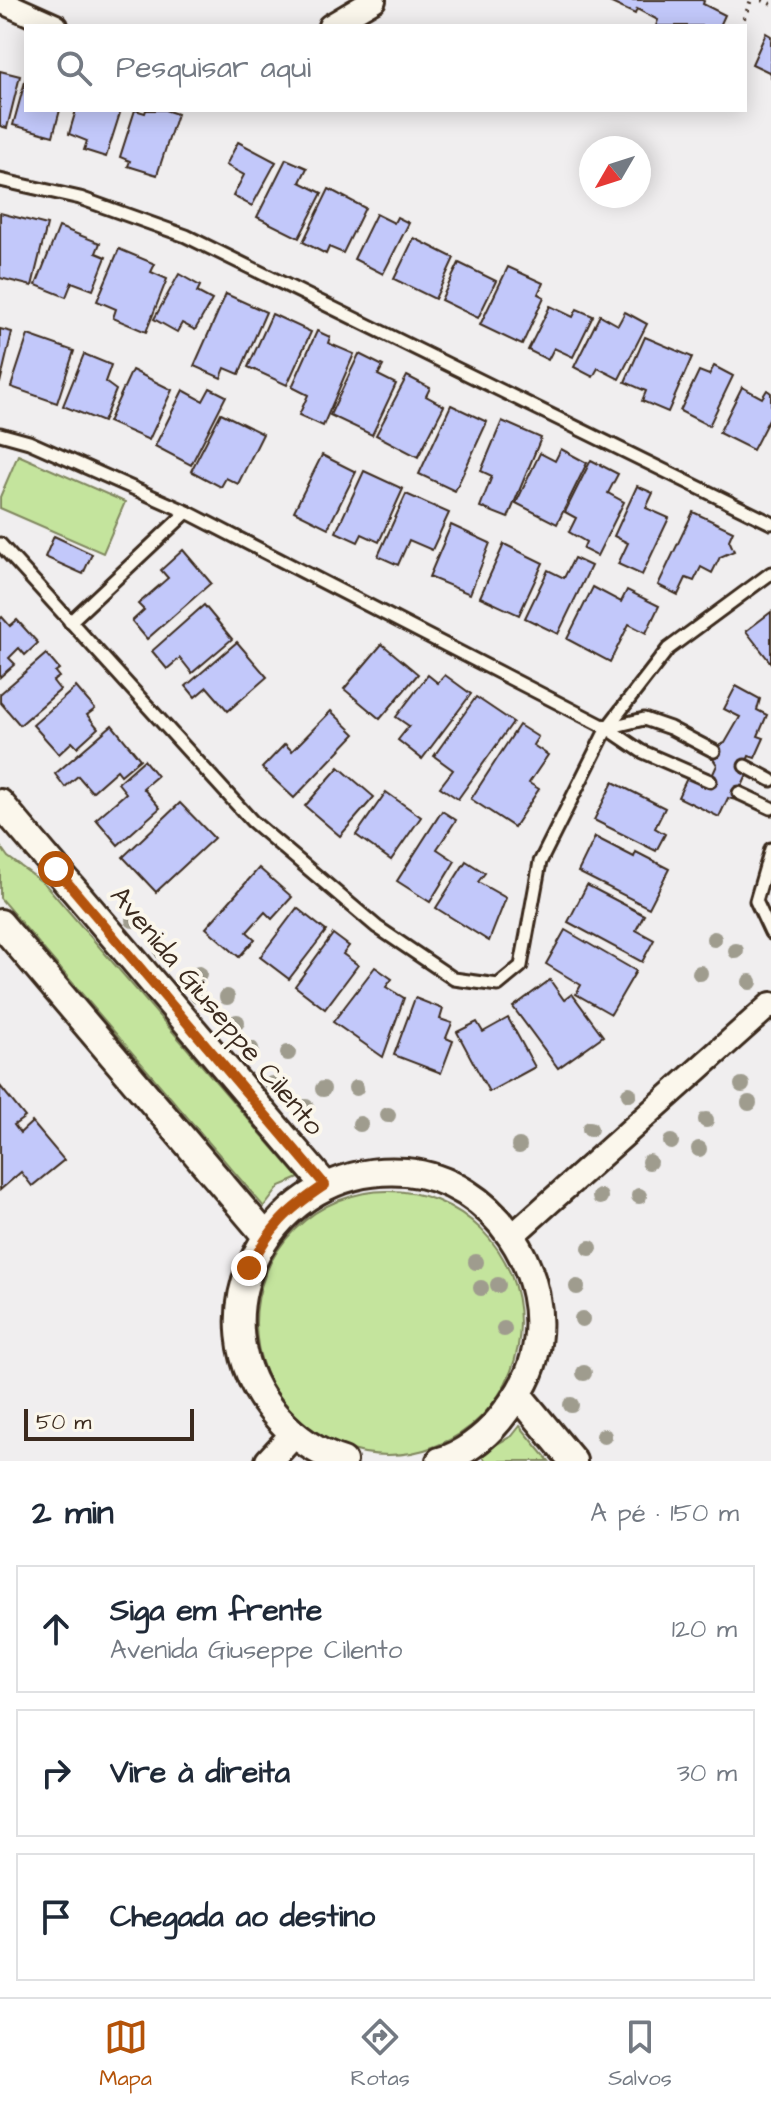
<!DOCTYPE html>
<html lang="pt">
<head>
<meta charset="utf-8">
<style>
	:root { --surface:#fff; --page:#f6f6f7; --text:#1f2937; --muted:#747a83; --line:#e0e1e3; --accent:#b45309 }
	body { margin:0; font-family:"Architects Daughter",sans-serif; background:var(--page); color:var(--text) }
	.compass { position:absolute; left:579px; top:136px; width:72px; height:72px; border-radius:50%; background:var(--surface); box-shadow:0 4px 20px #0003; rotate:231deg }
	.scale { position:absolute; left:24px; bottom:20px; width:170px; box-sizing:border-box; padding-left:8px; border:4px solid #3b2a1e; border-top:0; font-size:22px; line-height:28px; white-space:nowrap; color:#3b2a1e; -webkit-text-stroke:6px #fbf7ec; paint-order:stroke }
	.stop { position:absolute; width:24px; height:24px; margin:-18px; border:6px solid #b45309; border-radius:50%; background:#fff }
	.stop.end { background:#b45309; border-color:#fff; box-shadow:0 2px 8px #0008 }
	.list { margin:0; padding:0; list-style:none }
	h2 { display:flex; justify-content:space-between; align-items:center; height:104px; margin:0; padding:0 32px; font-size:34px }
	h2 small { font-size:26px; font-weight:400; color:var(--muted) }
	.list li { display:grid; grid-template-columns:52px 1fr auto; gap:24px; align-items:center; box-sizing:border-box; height:128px; margin:0 16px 16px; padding:0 16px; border:2px solid var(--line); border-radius:0px }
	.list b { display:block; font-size:30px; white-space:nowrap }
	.list p { margin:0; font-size:26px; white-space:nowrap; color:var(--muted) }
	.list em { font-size:26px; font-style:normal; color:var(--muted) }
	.icon { flex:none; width:44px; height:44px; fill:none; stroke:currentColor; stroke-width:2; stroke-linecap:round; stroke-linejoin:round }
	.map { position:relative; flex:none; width:771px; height:1461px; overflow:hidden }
	.search { position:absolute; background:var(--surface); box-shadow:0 4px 20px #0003; left:24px; right:24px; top:24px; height:88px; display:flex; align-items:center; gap:20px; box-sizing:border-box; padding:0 28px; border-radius:0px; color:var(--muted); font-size:30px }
	.sheet { height:536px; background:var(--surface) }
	nav { display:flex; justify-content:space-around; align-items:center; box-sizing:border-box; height:112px; border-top:2px solid var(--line); background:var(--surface); font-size:22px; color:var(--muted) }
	nav a { display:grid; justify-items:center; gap:4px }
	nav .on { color:var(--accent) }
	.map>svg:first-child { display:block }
	.green { fill:#c4e49d; stroke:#80875e; stroke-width:2 }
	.building { fill:#c2c8fa; stroke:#3b2a1e; stroke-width:2 }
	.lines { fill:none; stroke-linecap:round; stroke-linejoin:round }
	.service-casing { stroke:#3b2a1e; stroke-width:17 }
	.minor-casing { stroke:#3b2a1e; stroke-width:28 }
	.tertiary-casing { stroke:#3b2a1e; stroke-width:32 }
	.path { stroke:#3b2a1e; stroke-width:4; stroke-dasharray:2 6; stroke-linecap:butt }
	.service { stroke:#fbf7ec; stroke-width:11 }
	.minor { stroke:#fbf7ec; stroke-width:22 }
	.tertiary { stroke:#fbf7ec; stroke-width:26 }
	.tree { fill:#9f9c8e }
	.route { stroke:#b45309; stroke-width:10 }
	.labels { text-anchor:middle; stroke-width:8; stroke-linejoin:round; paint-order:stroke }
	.street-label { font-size:28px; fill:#3b2a1e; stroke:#fbf7ec }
</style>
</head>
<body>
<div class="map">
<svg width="771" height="1461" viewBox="0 0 771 1461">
	<rect width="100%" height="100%" fill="#f0eeef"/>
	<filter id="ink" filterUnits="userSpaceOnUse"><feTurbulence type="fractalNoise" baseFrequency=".0125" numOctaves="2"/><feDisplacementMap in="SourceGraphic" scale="16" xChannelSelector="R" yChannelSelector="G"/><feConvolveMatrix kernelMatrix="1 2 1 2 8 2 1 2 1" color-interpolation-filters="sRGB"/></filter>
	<g filter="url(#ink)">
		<g class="green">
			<polygon points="18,455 125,502 103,553 0,508 0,497"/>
			<polygon points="0,846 8,857 45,884 299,1178 280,1186 264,1207 0,898"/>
			<circle cx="388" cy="1323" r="132"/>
			<polygon points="520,1426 549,1461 486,1461 480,1453 512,1436"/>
		</g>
		<g class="building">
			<polygon points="605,0 702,0 704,1 703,4 725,15 720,26 656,26 658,20 637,9 635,14"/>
			<polygon points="766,33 771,36 771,79 771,73 752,64"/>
			<polygon points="0,71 20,76 7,128 0,126"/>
			<polygon points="26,78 26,110 60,110 53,136 13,125"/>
			<polygon points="76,110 121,110 106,157 84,150 87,141 69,134"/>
			<polygon points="135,110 145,113 146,110 165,110 177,114 157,175 128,166 130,161 120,157"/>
			<polygon points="238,142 276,162 252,206 233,196 244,175 226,165"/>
			<polygon points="286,159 307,168 300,182 322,193 299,238 257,217"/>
			<polygon points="329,189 365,208 343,253 329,247 326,254 303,242"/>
			<polygon points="0,213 47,225 32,286 0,278"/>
			<polygon points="376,214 394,223 397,217 409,223 383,274 354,259"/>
			<polygon points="59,227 100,243 96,253 106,257 93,290 72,282 66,297 36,285"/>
			<polygon points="414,238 454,258 435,299 394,279"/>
			<polygon points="119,249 155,264 151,272 167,279 146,332 113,318 116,309 97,301"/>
			<polygon points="459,263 496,281 478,318 441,300"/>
			<polygon points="508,267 543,283 538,294 544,297 522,345 480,325"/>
			<polygon points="179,274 200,286 197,292 212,300 195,330 182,323 177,332 154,319"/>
			<polygon points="226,294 266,312 239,374 225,368 221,378 194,366"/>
			<polygon points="550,306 573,317 577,309 593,316 573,357 554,348 548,360 528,350"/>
			<polygon points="625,312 647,324 619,379 598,368 593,377 574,367 600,315 618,325"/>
			<polygon points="272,314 311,332 287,385 248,367"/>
			<polygon points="0,329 12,332 0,383"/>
			<polygon points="317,331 330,337 328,343 354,354 323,426 299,415 308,395 292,387"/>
			<polygon points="28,335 74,351 57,403 11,387"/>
			<polygon points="645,337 692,357 668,412 642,401 646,391 625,382"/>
			<polygon points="84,354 111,365 105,382 116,390 103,422 63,406"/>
			<polygon points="359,354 383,366 378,375 396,384 372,435 330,415"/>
			<polygon points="714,366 733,376 709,426 680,411 699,371 709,375"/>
			<polygon points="132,370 172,390 149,440 108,422"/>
			<polygon points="407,376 430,388 426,396 444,406 418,457 376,435"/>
			<polygon points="742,387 762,398 767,390 771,393 771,415 753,450 719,433"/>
			<polygon points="210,388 226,396 191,465 155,446 183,390 203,401"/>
			<polygon points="451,405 487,422 455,491 419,474"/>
			<polygon points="221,413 263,434 238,484 226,478 221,487 191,471"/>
			<polygon points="502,421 541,438 508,518 480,507 492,476 481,471"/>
			<polygon points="561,449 587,463 557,524 516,503 540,453 555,461"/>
			<polygon points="322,455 356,472 328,528 294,511"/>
			<polygon points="591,460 618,474 608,493 624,502 597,556 583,549 586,542 569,532 576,518 565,512"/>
			<polygon points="364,471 403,489 379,542 362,534 358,542 336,532"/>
			<polygon points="637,486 653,493 646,508 669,518 642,575 618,564 628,543 614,536"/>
			<polygon points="406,494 449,513 432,550 409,540 398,565 378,556"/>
			<polygon points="693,512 733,531 729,540 734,551 720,557 712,573 701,567 694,581 686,578 678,595 658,585"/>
			<polygon points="451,525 490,543 470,594 429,577"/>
			<polygon points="54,536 92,554 83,574 45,557"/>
			<polygon points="504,544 543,563 519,615 480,597"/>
			<polygon points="183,550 211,583 147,639 132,621 144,610 138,604 168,578 161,570"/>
			<polygon points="574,558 591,566 558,634 525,618 548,570 564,578"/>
			<polygon points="593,587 621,602 627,590 659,606 646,633 629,624 610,662 567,639"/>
			<polygon points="204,605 232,639 192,673 180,658 167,669 152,651"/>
			<polygon points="771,612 771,663 746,631"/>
			<polygon points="2,617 10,626 17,620 38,643 25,655 19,648 9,658 15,664 0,677 0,619"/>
			<polygon points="237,642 267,677 228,711 207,687 195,697 186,686"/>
			<polygon points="382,644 418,674 380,719 344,689"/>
			<polygon points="46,654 59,669 55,672 59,677 53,681 60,690 20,725 0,702 0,694"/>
			<polygon points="428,675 438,683 445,675 471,694 422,759 398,740 409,726 396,717"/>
			<polygon points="736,686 760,699 757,710 767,715 758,736 764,738 755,758 749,756 742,773 747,775 736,800 728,798 719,817 678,797 688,776 708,785 717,765 712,757 715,747 725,743 740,717 724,709"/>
			<polygon points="76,687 95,709 87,715 98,728 77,747 72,742 59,754 33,725"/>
			<polygon points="476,697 513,722 458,799 440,787 453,770 434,756"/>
			<polygon points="331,711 355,734 294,798 262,768 285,744 292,751"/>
			<polygon points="112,725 140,759 121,775 117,770 92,792 78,776 65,787 55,774"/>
			<polygon points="519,725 538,737 533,745 548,755 529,783 539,789 514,827 471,799"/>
			<polygon points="144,760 157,776 143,788 160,808 118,845 96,819 126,793 118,783"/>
			<polygon points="339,767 374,797 340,836 305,806"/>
			<polygon points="613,782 665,808 655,828 665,834 656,851 594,820"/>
			<polygon points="386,792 421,817 391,860 356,835"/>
			<polygon points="180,803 214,838 156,892 123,857"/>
			<polygon points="442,811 456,820 437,849 455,861 430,902 397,881"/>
			<polygon points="595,837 634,857 636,852 669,869 649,908 578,872"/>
			<polygon points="466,861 485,873 478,882 506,898 489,941 436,908"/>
			<polygon points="259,868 292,897 272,919 265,912 247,932 255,939 239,957 206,928"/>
			<polygon points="587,885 644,915 636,930 654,940 642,962 568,922"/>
			<polygon points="297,908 326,931 289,979 260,957"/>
			<polygon points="565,930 636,971 611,1014 576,994 581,985 546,964"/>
			<polygon points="333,934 349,946 343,954 358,965 325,1009 295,986"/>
			<polygon points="375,967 392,979 386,987 404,998 383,1057 333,1022"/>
			<polygon points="550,980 564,1000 572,994 603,1036 558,1068 513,1007"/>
			<polygon points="415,998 443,1009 440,1019 452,1023 446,1038 453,1041 441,1073 394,1055"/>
			<polygon points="508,1018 535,1067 489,1092 457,1032 477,1022 483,1032"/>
			<polygon points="0,1086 25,1117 14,1125 20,1133 32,1122 64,1160 32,1186 21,1172 0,1190"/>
		</g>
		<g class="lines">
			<defs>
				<g id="service">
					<polyline points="0,180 80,198 186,236 771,523"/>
					<polyline points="0,434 29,442 187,512 607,728 641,751 710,781"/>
					<polyline points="0,544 252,821 377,927 454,979 498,985 521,966 540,862 607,728 668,649 771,573"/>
					<polyline points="70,622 187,512"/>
					<polyline points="607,728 644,719 670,728 714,751"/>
					<polyline points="745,766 771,780"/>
					<polyline points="739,793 771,808"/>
					<polyline points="771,849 756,901 771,933"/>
				</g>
				<g id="minor">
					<polyline points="0,1 56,26"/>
					<polyline points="330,26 374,0"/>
					<polyline points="512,1236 771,1004"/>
				</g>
				<g id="tertiary">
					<polyline points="0,803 325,1185"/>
					<polyline points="0,923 266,1236"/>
					<polyline points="519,1396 573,1461"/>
					<polyline points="269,1461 293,1435"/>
					<path d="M343,1461C317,1453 296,1438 278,1418C186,1317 272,1161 406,1172C493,1180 556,1274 534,1358C528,1382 514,1401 499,1420C485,1437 461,1456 440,1461"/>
				</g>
			</defs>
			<use href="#service" class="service-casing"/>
			<use href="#minor" class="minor-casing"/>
			<use href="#tertiary" class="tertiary-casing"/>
			<g class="path">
				<polyline points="762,0 771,4"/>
				<polyline points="741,26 751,0"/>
			</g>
			<use href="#service" class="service"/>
			<use href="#minor" class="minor"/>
			<use href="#tertiary" class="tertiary"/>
		</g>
		<g class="tree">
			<circle cx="133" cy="920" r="8"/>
			<circle cx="714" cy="939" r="8"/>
			<circle cx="736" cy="951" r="8"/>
			<circle cx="162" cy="952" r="8"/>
			<circle cx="700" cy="973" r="8"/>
			<circle cx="199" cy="974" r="8"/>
			<circle cx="750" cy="982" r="8"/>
			<circle cx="198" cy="996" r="8"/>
			<circle cx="227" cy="997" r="8"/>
			<circle cx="237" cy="1022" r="8"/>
			<circle cx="251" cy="1049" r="8"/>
			<circle cx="288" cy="1053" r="8"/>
			<circle cx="272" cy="1084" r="8"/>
			<circle cx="742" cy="1085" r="8"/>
			<circle cx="356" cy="1088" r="8"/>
			<circle cx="323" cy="1089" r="8"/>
			<circle cx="629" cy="1094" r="8"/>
			<circle cx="749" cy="1103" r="8"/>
			<circle cx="306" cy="1107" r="8"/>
			<circle cx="388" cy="1115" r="8"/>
			<circle cx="706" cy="1120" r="8"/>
			<circle cx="360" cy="1124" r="8"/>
			<circle cx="590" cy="1129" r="8"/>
			<circle cx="671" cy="1142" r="8"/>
			<circle cx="519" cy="1146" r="8"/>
			<circle cx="699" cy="1149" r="8"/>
			<circle cx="649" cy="1162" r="8"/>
			<circle cx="639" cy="1196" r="8"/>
			<circle cx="600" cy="1197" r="8"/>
			<circle cx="590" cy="1248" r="8"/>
			<circle cx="476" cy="1262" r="8"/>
			<circle cx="498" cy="1285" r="8"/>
			<circle cx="577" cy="1287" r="8"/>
			<circle cx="481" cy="1288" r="8"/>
			<circle cx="582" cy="1319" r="8"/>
			<circle cx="504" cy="1329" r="8"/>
			<circle cx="584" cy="1373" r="8"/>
			<circle cx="571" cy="1405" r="8"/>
			<circle cx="604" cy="1436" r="8"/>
		</g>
	</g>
	<g class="lines" filter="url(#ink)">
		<path class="route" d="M56,869L325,1185C286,1211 271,1226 249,1268"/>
	</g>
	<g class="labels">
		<g class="street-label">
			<text transform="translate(218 1010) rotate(50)" y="10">Avenida Giuseppe Cilento</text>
		</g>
	</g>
</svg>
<svg class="compass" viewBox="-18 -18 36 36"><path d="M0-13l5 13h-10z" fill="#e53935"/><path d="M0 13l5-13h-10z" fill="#747a83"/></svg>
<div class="scale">50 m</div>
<div class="stop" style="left:56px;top:869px"></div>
<div class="stop end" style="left:249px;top:1268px"></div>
<div class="search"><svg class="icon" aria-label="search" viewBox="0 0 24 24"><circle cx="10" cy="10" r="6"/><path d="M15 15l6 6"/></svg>Pesquisar aqui</div>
</div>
<section class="sheet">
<h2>2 min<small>A pé · 150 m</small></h2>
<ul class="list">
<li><svg class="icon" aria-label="ahead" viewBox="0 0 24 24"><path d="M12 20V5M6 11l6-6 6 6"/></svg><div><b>Siga em frente</b><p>Avenida Giuseppe Cilento</p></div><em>120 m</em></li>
<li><svg class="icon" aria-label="right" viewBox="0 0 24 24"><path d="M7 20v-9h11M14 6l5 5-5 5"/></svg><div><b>Vire à direita</b></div><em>30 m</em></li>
<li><svg class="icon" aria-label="arrive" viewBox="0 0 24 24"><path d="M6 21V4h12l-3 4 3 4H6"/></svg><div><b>Chegada ao destino</b></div></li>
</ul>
</section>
<nav>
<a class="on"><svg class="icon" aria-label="map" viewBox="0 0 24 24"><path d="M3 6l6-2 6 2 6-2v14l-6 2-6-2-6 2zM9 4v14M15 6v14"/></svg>Mapa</a>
<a><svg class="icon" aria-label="directions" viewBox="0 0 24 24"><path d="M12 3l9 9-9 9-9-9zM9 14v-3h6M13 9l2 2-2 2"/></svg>Rotas</a>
<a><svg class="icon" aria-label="saved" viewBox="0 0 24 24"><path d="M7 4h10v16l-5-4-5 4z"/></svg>Salvos</a>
</nav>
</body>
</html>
